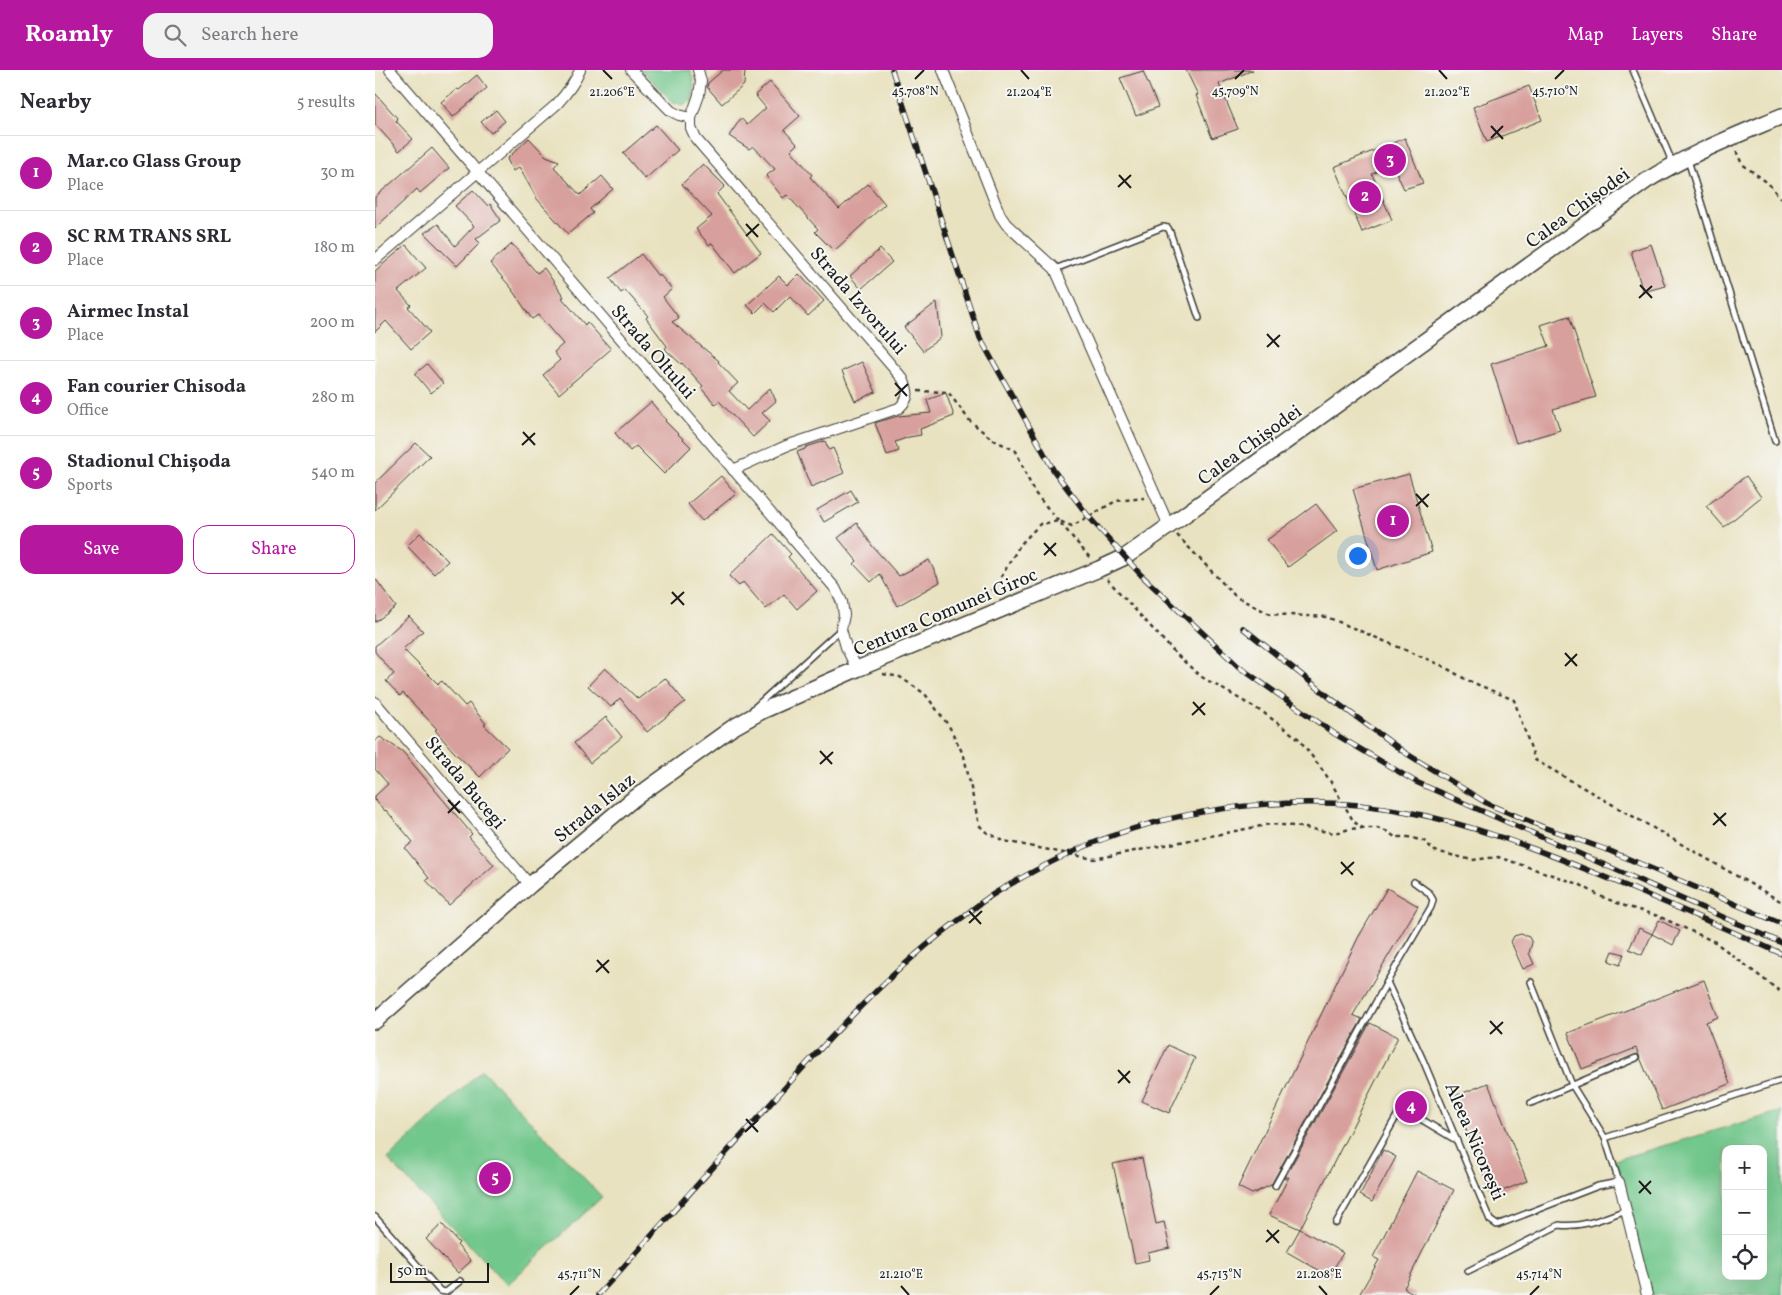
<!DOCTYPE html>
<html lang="en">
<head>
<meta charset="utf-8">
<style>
	:root { --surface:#fff; --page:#f2f2f3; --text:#2b2b33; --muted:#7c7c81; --line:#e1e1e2; --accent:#b5179e }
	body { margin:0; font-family:Vollkorn,serif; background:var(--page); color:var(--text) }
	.controls { position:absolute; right:15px; bottom:15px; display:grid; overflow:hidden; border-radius:10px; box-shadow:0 5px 20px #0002 }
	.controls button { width:45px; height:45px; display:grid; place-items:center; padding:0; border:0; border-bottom:1px solid var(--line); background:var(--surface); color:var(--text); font:25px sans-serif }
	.scale { position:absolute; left:15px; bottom:12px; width:99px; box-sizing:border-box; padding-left:5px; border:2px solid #1c1c1c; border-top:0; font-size:14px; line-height:18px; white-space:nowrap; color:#1c1c1c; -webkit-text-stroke:4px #f6f6f2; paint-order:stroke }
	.you { position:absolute; left:982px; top:485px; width:18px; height:18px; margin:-12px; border:4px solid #fff; border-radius:50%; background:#1a73e8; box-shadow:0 0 0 8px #1a73e833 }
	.badge { display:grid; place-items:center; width:32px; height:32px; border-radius:50%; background:var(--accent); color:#fff; font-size:16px; font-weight:700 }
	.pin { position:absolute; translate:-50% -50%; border:2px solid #fff; box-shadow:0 1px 5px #0006 }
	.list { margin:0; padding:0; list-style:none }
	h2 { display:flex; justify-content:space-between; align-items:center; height:65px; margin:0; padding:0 20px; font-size:21px }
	h2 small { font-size:16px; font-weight:400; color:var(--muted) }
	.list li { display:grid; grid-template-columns:32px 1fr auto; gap:15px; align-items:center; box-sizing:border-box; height:75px; padding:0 20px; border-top:1px solid var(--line) }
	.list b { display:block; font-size:19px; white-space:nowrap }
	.list p { margin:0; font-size:16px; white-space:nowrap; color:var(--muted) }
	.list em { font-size:16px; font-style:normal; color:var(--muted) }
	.actions { display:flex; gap:10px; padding:15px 20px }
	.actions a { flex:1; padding:11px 0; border:1px solid var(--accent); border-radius:15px; text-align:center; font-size:18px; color:var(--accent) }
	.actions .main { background:var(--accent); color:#fff }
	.icon { flex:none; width:28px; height:28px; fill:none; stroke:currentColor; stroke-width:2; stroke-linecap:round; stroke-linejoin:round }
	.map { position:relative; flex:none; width:1407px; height:1225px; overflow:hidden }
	header { display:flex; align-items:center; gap:30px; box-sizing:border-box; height:70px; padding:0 25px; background:var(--accent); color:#fff }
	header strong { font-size:24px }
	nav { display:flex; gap:28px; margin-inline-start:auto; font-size:18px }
	.search { width:350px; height:45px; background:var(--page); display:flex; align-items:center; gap:12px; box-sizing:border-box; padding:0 18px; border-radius:15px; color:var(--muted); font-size:19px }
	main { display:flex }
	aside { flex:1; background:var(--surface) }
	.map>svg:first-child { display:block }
	.green { fill:#72c78c; stroke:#477254; fill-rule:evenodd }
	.building { fill:#d8a09d }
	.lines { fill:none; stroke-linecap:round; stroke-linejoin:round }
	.service-casing { stroke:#3b3a35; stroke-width:8 }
	.minor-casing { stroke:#3b3a35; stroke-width:12 }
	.secondary-casing { stroke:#3b3a35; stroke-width:18 }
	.path { stroke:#3b3a35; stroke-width:2.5; stroke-dasharray:4 4; stroke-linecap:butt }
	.service { stroke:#fff; stroke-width:5 }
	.minor { stroke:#fff; stroke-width:10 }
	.secondary { stroke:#fff; stroke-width:15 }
	.rail-casing { stroke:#1c1c1c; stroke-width:5.5 }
	.rail { stroke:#f6f6f2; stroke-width:4; stroke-dasharray:11; stroke-linecap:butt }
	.ticks { fill:none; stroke:#1c1c1c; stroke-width:2 }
	.labels { text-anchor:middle; stroke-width:4; stroke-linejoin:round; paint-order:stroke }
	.street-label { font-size:19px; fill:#1c1c1c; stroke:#f6f6f2 }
	.ticks-label { font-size:12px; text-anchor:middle; fill:#1c1c1c; stroke:#f6f6f2; stroke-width:4; stroke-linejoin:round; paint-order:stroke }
</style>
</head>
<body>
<header>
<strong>Roamly</strong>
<div class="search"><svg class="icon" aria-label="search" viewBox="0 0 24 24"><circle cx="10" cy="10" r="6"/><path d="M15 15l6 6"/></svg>Search here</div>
<nav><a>Map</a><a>Layers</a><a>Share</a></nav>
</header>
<main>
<aside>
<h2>Nearby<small>5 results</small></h2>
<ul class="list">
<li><span class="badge">1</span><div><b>Mar.co Glass Group</b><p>Place</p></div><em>30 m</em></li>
<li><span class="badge">2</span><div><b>SC RM TRANS SRL</b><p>Place</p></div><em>180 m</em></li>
<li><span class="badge">3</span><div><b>Airmec Instal</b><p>Place</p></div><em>200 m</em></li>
<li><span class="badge">4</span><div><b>Fan courier Chisoda</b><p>Office</p></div><em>280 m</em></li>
<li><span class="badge">5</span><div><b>Stadionul Chișoda</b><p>Sports</p></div><em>540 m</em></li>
</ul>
<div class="actions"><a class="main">Save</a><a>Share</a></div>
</aside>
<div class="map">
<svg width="1407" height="1225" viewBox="0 0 1407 1225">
	<rect width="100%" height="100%" fill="#f6f6f2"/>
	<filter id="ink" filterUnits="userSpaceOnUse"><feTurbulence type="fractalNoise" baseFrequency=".02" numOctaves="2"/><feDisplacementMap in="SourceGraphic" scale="10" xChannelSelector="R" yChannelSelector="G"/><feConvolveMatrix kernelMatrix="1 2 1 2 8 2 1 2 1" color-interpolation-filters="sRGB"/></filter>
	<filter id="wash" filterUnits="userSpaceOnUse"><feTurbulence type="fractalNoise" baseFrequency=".0096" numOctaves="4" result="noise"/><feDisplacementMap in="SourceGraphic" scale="20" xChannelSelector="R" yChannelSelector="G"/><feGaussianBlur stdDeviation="1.12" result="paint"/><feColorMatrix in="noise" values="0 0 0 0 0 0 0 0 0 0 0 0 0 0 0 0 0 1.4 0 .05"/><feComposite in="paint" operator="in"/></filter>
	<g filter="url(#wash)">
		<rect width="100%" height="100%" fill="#e9e2c0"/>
		<g class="green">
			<path d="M266,0H315C319,11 320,19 317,31L307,35L298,32Z"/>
			<polygon points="107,1000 227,1127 132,1215 13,1089"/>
			<path d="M1407,1041V1225H1277L1240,1090ZM1351,1079H1388V1206H1351Z"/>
		</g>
		<g id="blocks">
			<g class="building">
				<polygon points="348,0 370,0 369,15 347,34 332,17 333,13"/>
				<polygon points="811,0 878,0 844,14 863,59 837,68 821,25 823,25"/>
				<polygon points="768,1 783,37 761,46 745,8"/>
				<polygon points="102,5 112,18 78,47 66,32 82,19 84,20"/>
				<polygon points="395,12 425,46 409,60 422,74 416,80 437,105 435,107 464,139 493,114 510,134 459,181 440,162 443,159 412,125 408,128 391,106 400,99 378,76 374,79 354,66 366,48 372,55 391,38 380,25"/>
				<polygon points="1154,16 1167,50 1112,72 1098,37"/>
				<polygon points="0,23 23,49 21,51 38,69 24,81 0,54"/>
				<polygon points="121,40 130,51 116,63 106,52"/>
				<polygon points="281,55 303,80 270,109 248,83"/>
				<polygon points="154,68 171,86 184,91 179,97 205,125 227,106 238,119 215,139 218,143 193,164 162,129 144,97 138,101 132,89"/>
				<polygon points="1030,68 1048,113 1029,119 1018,95 997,104 1017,150 987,162 959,97"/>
				<polygon points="57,78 74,98 45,123 42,119 0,158 0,127"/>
				<polygon points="328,94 350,116 342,124 386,183 360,203 337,173 334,175 321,159 337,146 307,114"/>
				<polygon points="98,120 113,136 115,134 126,150 101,169 105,173 82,196 49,163 63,154 80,176 99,156 80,136"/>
				<polygon points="137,174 162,203 169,198 189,227 187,228 210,255 212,252 236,279 184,324 168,305 185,290 179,282 188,274 163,245 157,249 137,220 138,220 115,193"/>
				<polygon points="1276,174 1290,216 1268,222 1256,181"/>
				<polygon points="31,175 51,198 23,221 36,235 33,237 55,262 36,279 11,251 0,262 0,201"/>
				<polygon points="505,179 517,192 486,219 475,206"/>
				<polygon points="266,184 283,206 284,204 297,219 288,227 304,248 297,252 344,291 343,292 363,313 354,321 372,340 395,318 401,331 387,343 395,351 378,367 344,331 340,334 326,318 328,316 307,293 306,294 290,279 292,276 271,248 273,246 250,220 246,223 235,208"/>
				<polygon points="424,204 449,231 433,246 415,226 399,242 390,233 380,243 372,235 404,206 413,215"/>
				<polygon points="562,232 566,267 548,281 529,257"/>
				<polygon points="1194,246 1221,327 1178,339 1185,360 1141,373 1116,294 1174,276 1166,255"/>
				<polygon points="487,292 501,322 480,331 467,301"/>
				<polygon points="52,294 68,313 56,323 40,304"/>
				<polygon points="571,323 579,346 545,359 546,365 534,367 520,372 524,381 512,385 500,353 523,346 556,343 552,330"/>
				<polygon points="276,332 291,350 290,351 316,377 289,404 261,376 255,381 240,363"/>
				<polygon points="450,371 454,380 458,378 469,403 436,417 422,382 430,379 431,377"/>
				<polygon points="41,373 55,386 0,440 0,413"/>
				<polygon points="1034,404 1057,482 1002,500 978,419"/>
				<polygon points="346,406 361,424 327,451 313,434"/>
				<polygon points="1371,406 1386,427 1349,457 1331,436"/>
				<polygon points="476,420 483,432 449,452 442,440"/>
				<polygon points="941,434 962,461 913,497 892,470"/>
				<polygon points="482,453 498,477 524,506 554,490 565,512 522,536 505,504 496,512 479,494 482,491 463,468"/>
				<polygon points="45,463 73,491 59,504 32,476"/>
				<polygon points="398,464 416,484 413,487 442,521 422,539 409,524 391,539 368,512 364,516 354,506"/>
				<polygon points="0,508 21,537 0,552"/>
				<polygon points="34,546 48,561 28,579 63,614 67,611 90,636 94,633 111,654 109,655 133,678 105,707 78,681 60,660 62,659 28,623 25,626 11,611 19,604 0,582 0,576"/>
				<polygon points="230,598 263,629 290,608 310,632 272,662 245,628 236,637 213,616"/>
				<polygon points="231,647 247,667 215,693 199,673"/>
				<polygon points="5,667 27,681 97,764 94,767 119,795 74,835 51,810 54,808 30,778 38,772 11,740 10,741 0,730 0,726 13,714 0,699 0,671"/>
				<polygon points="1012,818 1043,836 978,945 987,949 896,1115 877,1124 863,1117 983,868"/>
				<polygon points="1284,850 1305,861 1298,875 1277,864"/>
				<polygon points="1264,858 1277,864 1267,885 1254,879"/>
				<polygon points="1146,864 1154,867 1157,873 1154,883 1159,894 1148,899 1136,872 1139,866"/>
				<polygon points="1238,881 1249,884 1245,895 1234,891"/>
				<polygon points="1329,910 1343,947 1331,952 1355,1014 1287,1040 1261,978 1207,999 1193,963"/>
				<polygon points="995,953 1023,967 925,1159 894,1145 914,1107 909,1109"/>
				<polygon points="793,975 820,988 794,1043 767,1031"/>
				<polygon points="1113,1013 1152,1111 1117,1125 1078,1027"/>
				<polygon points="1008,1080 1021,1087 997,1132 985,1125"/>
				<polygon points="767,1088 781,1154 789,1152 795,1178 773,1183 774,1190 760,1193 738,1094"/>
				<polygon points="1042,1101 1079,1120 1029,1218 1042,1225 984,1225 1004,1190 998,1187"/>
				<polygon points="67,1154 84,1173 82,1175 96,1191 83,1203 51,1169"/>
				<polygon points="925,1159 968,1183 954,1206 912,1182"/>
			</g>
		</g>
	</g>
	<g filter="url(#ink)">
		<use href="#blocks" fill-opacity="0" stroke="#3b3a35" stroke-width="1"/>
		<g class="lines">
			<defs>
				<g id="service">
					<polyline points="1258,0 1298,94"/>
					<polyline points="1313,90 1400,371"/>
					<polyline points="680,199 788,157 793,158 795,162 824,248"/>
					<polyline points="378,639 466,559"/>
					<polyline points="1012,912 1048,990 1115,1150 1122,1155 1223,1116 1244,1112 1230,1068 1197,1015 1156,912"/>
					<polyline points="1156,1033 1261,988"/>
					<polyline points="1230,1068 1407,1010"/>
					<polyline points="900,1116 1012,912 1056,837 1058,830 1054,823 1039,812"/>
					<polyline points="0,1147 65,1221 71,1222 85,1211"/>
					<polyline points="961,1153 1024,1042 1029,1039 1081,1070"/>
					<path d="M1093,1201L1184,1155C1208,1158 1229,1148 1251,1140"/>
				</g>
				<g id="minor">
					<polyline points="15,0 460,518 467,532 469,545 466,559 471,577 482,599"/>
					<polyline points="256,0 296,41 304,45 316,48"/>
					<path d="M323,0L326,11L324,25L316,48V58L321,69L528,309C534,322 535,328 524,338L411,376L358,400"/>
					<polyline points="568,0 625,145 631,154 680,199 684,208 794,456"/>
					<path d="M0,190L182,34C191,24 200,13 205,0"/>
					<polyline points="0,632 155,815"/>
					<polyline points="1244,1112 1272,1225"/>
				</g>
				<path id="secondary" d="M0,951L155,815L257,730L357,658L387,641L482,599L724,499L750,487L794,456L1271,111C1314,84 1360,66 1407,46"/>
			</defs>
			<use href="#service" class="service-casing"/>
			<use href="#minor" class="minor-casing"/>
			<use href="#secondary" class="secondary-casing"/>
			<g class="path">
				<polyline points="1361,81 1367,94 1393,113 1407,130"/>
				<polyline points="543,321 573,322 595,351 617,369 641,381 659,422 716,489"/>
				<polyline points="802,465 861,527 895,544 952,547 1066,595 1092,610 1139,630 1160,690 1407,832"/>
				<polyline points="732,509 800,583 825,606 889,643 924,669 954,709 979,752 988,758 1002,758 1013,762 1020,767 1033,767 1049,771 1060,781 1097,790 1123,787 1204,814 1225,826 1250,836 1283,846 1340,872 1407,923"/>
				<polyline points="575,544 619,519 645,475 665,454 684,451 697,456 741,431 769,428"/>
				<polyline points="508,604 525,607 550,624 574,656 589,686 604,755 611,762 629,771 719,789 896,754 919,756 959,763 975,759 987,758"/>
			</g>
			<use href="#service" class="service"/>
			<use href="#minor" class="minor"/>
			<use href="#secondary" class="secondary"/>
			<defs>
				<g id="rail">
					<polyline points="517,0 605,268 679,401 714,447 766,505 864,597 960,664 1041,712 1407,873"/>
					<polyline points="868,558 958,630 1029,682 1113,734 1168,757 1235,781 1407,854"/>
					<path d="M223,1225C284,1157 345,1089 406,1022C463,959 520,896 588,847C599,838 610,829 622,822C659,800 702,778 742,764C831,733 941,724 1033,742C1098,755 1159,778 1220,803C1283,829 1345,856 1407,884"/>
				</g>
			</defs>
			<use href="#rail" class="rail-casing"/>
			<use href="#rail" class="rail"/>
		</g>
	</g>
	<path class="ticks" d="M228,0L237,9M646,0L654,9M1064,0L1072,9M540,9L549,0M860,9L869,0M1180,9L1189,0M1116,56L1128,69M1116,68L1128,56M744,105L756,118M743,117L756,105M371,154L383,167M371,166L384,154M1265,215L1277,228M1264,228L1277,216M892,264L904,277M892,277L905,265M520,313L532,326M520,326L533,314M148,362L160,375M147,375L160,363M1041,424L1053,437M1041,436L1054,424M669,473L681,486M669,485L681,473M297,522L309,535M296,534L309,522M1190,583L1202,596M1190,596L1202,584M818,632L830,645M817,645L830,633M445,681L457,694M445,694L458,682M73,730L85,743M73,743L85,731M1339,743L1351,756M1338,755L1351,743M966,792L978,805M966,804L979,792M594,841L606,854M594,853L607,841M222,890L234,903M221,902L234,890M1115,951L1127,964M1115,964L1128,952M743,1000L755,1013M743,1013L755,1001M371,1049L383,1062M370,1062L383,1050M1264,1111L1276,1124M1264,1123L1276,1111M892,1160L904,1173M891,1172L904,1160M526,1216L534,1225M944,1216L952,1225M195,1225L204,1216M835,1225L844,1216M1155,1225L1164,1216"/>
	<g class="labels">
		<g class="street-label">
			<text transform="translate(1202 137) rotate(-36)" y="7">Calea Chișodei</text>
			<text transform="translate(484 230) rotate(49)" y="7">Strada Izvorului</text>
			<text transform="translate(279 281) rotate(49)" y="7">Strada Oltului</text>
			<text transform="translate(874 374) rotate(-36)" y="7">Calea Chișodei</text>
			<text transform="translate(570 541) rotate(-23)" y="7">Centura Comunei Giroc</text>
			<text transform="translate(91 712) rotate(50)" y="7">Strada Bucegi</text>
			<text transform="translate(219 737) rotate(-39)" y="7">Strada Islaz</text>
			<text transform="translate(1101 1071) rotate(67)" y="7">Aleea Nicorești</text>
		</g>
	</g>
	<g class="ticks-label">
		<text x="540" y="25">45.708°N</text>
		<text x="860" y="25">45.709°N</text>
		<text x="1180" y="25">45.710°N</text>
		<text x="237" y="26">21.206°E</text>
		<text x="654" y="26">21.204°E</text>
		<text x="1072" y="26">21.202°E</text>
		<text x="526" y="1208">21.210°E</text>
		<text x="944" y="1208">21.208°E</text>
		<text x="204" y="1208">45.711°N</text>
		<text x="844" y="1208">45.713°N</text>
		<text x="1164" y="1208">45.714°N</text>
	</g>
</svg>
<div class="controls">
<button>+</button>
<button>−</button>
<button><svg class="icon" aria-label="locate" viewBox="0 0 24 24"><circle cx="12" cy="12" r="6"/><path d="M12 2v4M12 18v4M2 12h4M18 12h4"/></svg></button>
</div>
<div class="scale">50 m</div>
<div class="you"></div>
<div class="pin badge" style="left:1018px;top:451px">1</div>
<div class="pin badge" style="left:990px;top:127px">2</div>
<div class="pin badge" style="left:1015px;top:90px">3</div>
<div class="pin badge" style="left:1036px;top:1037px">4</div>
<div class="pin badge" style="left:120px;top:1108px">5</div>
</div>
</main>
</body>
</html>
